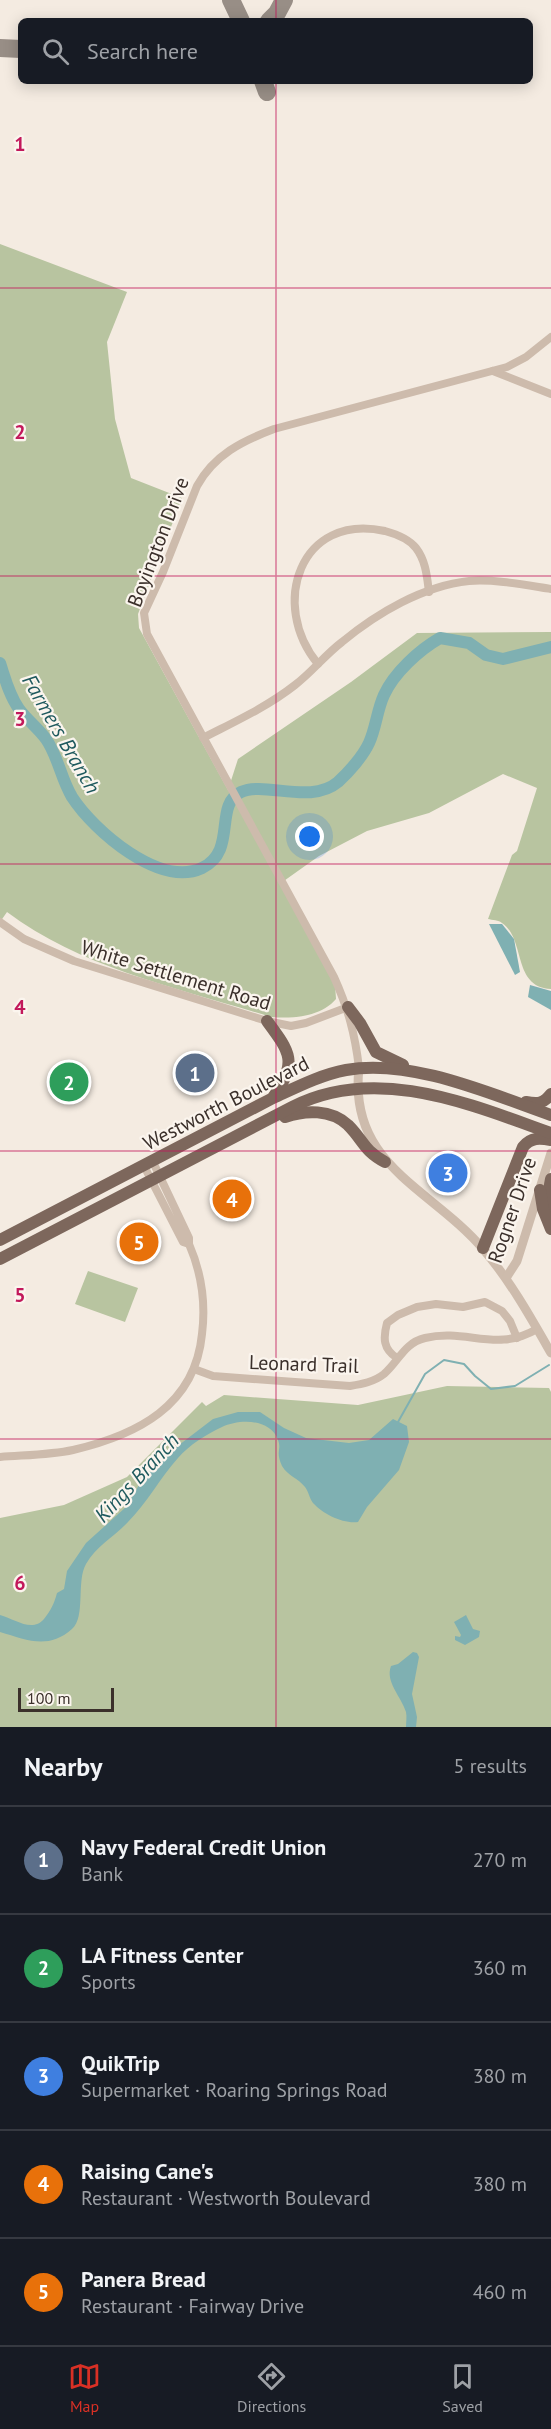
<!DOCTYPE html>
<html lang="en">
<head>
<meta charset="utf-8">
<style>
	:root { --surface:#171b24; --page:#242831; --text:#f1f3f6; --muted:#9ea1a6; --line:#363941; --accent:#d93025 }
	body { margin:0; font-family:"PT Sans",sans-serif; background:var(--page); color:var(--text) }
	.scale { position:absolute; left:18px; bottom:15px; width:96px; box-sizing:border-box; padding-left:6px; border:3px solid #3b302b; border-top:0; font-size:16px; line-height:21px; white-space:nowrap; color:#3b302b; -webkit-text-stroke:4px #fbf5ee; paint-order:stroke }
	.you { position:absolute; left:310px; top:837px; width:21px; height:21px; margin:-15px; border:4px solid #fff; border-radius:50%; background:#1a73e8; box-shadow:0 0 0 9px #1a73e833 }
	.badge { display:grid; place-items:center; width:39px; height:39px; border-radius:50%; background:var(--accent); color:#fff; font-size:20px; font-weight:700 }
	.pin { position:absolute; translate:-50% -50%; border:3px solid #fff; box-shadow:0 2px 6px #0006 }
	.list { margin:0; padding:0; list-style:none }
	h2 { display:flex; justify-content:space-between; align-items:center; height:78px; margin:0; padding:0 24px; font-size:26px }
	h2 small { font-size:20px; font-weight:400; color:var(--muted) }
	.list li { display:grid; grid-template-columns:39px 1fr auto; gap:18px; align-items:center; box-sizing:border-box; height:108px; padding:0 24px; border-top:2px solid var(--line) }
	.list b { display:block; font-size:22px; white-space:nowrap }
	.list p { margin:0; font-size:20px; white-space:nowrap; color:var(--muted) }
	.list em { font-size:20px; font-style:normal; color:var(--muted) }
	.icon { flex:none; width:33px; height:33px; fill:none; stroke:currentColor; stroke-width:2; stroke-linecap:round; stroke-linejoin:round }
	.map { position:relative; flex:none; width:551px; height:1727px; overflow:hidden }
	.search { position:absolute; background:var(--surface); box-shadow:0 3px 15px #0003; left:18px; right:18px; top:18px; height:66px; display:flex; align-items:center; gap:15px; box-sizing:border-box; padding:0 21px; border-radius:9px; color:var(--muted); font-size:22px }
	.sheet { height:618px; background:var(--surface) }
	nav { display:flex; justify-content:space-around; align-items:center; box-sizing:border-box; height:84px; border-top:2px solid var(--line); background:var(--surface); font-size:16px; color:var(--muted) }
	nav a { display:grid; justify-items:center; gap:3px }
	nav .on { color:var(--accent) }
	.map>svg:first-child { display:block }
	.green { fill:#b8c4a0 }
	.water { fill:#7fb0b2 }
	.lines { fill:none; stroke-linecap:round; stroke-linejoin:round }
	.stream { stroke:#7fb0b2; stroke-width:2 }
	.river { stroke:#7fb0b2; stroke-width:12 }
	.taxiway { stroke:#988e86; stroke-width:18 }
	.minor { stroke:#cdbbac; stroke-width:8 }
	.tertiary { stroke:#cdbbac; stroke-width:9 }
	.primary { stroke:#7d675c; stroke-width:12 }
	.grid { fill:none; stroke:#c2185b; stroke-width:1.5; stroke-opacity:0.55 }
	.labels { text-anchor:middle; stroke-width:4.5; stroke-linejoin:round; paint-order:stroke }
	.street-label { font-size:20px; fill:#3b302b; stroke:#fbf5ee }
	.water-label { font-size:21px; font-style:italic; fill:#1f5a5e; stroke:#fbf5ee }
	.grid-label { font-size:20px; text-anchor:middle; font-weight:bold; fill:#c2185b; stroke:#fbf5ee; stroke-width:4.5; stroke-linejoin:round; paint-order:stroke }
</style>
</head>
<body>
<div class="map">
<svg width="551" height="1727" viewBox="0 0 551 1727">
	<rect width="100%" height="100%" fill="#f4ebe1"/>
	<g class="green">
		<path d="M0,244L127,292L107,342L115,419L131,478L182,498L138,614L139,628L228,790L238,759L351,682L417,633L551,632V989C512,987 526,939 502,923C499,920 492,920 488,919L512,855L517,851L537,788L503,774L429,813L367,831L319,856L281,883L335,984L336,999C321,1017 292,1019 271,1017C182,989 83,969 7,912L0,922Z"/>
		<polygon points="88,1271 138,1288 125,1322 75,1304"/>
		<polygon points="447,1386 549,1388 551,1392 551,1727 0,1727 0,1518 64,1505 127,1477 202,1402 206,1406 224,1395 358,1405"/>
	</g>
	<g class="water">
		<polygon points="489,924 502,924 514,939 520,972 515,975"/>
		<polygon points="530,985 551,991 551,1010 528,997"/>
		<path d="M238,1412H260L284,1428L306,1438L349,1443L369,1440L393,1419L407,1426L409,1442L399,1470L367,1507L358,1522C343,1524 323,1514 313,1503C309,1498 309,1492 305,1487C298,1478 288,1476 282,1466C275,1451 282,1450 278,1440C270,1418 239,1419 222,1427C207,1434 189,1445 178,1458C160,1478 147,1503 128,1522C114,1537 96,1546 86,1564C76,1581 86,1617 72,1629C48,1650 27,1640 0,1632V1615C15,1619 32,1633 44,1619C51,1610 54,1604 57,1593L64,1589L67,1571L86,1543L126,1507L139,1485L162,1458L213,1419Z"/>
		<polygon points="466,1615 473,1629 480,1631 479,1637 465,1645 455,1640 455,1636 460,1637 461,1635 454,1622"/>
		<path d="M413,1652L417,1653L419,1657L412,1694L417,1717L416,1727H406C406,1722 407,1717 406,1712C401,1696 385,1682 391,1666L398,1664Z"/>
	</g>
	<g class="lines">
		<polyline class="stream" points="398,1422 425,1374 444,1360 464,1364 475,1376 491,1389 515,1386 549,1365"/>
		<path class="river" d="M0,663C5,678 9,695 19,709C27,720 38,728 46,739C58,756 61,779 72,797C94,831 160,888 202,868C238,851 213,805 241,792C265,781 311,805 338,782C349,772 363,756 369,743C376,728 377,710 384,695C394,673 419,650 440,638L469,643L486,655L503,659L551,647"/>
		<g class="taxiway">
			<polyline points="231,0 241,21"/>
			<polyline points="269,21 277,13 284,0"/>
			<polyline points="0,48 21,49"/>
			<polyline points="263,81 267,92"/>
		</g>
		<g class="minor">
			<polyline points="493,371 551,394"/>
			<path d="M318,664C269,605 300,512 385,531C396,534 409,539 416,548C426,561 427,577 429,592"/>
			<path d="M203,738C234,722 267,707 295,685C312,672 325,655 342,642C377,613 423,586 469,581C495,579 525,585 551,589"/>
			<polyline points="0,922 24,939 74,961 267,1021 291,1026 306,1023 348,1007"/>
			<path d="M359,1068C355,1034 348,1008 334,977L147,634L144,613L163,572L197,486C214,455 242,441 274,429L507,367L526,357L551,337"/>
			<polyline points="144,1166 183,1242 189,1244 189,1238 153,1162"/>
			<path d="M397,1358C383,1349 383,1338 387,1323L398,1315L417,1307L436,1304L463,1307L485,1302L502,1311L510,1321L517,1338"/>
			<path d="M194,1369L213,1376L350,1386C362,1384 374,1382 384,1374C399,1361 404,1343 425,1338C467,1328 496,1353 537,1329"/>
			<path d="M0,1457C24,1455 50,1455 73,1450C137,1435 195,1406 202,1334C206,1302 202,1274 189,1244"/>
		</g>
		<g class="tertiary">
			<path d="M359,1068C348,1166 432,1188 484,1250C511,1282 531,1318 551,1353"/>
			<polyline points="506,1278 517,1261 551,1153"/>
		</g>
		<g class="primary">
			<polyline points="348,1007 360,1023 376,1052 403,1065"/>
			<path d="M267,1021C290,1052 298,1062 274,1096"/>
			<path d="M526,1102C538,1104 543,1104 551,1094"/>
			<path d="M285,1117C305,1110 331,1109 348,1125C364,1141 363,1150 385,1162"/>
			<polyline points="551,1179 549,1190 551,1208"/>
			<polyline points="540,1190 543,1209 551,1229"/>
			<path d="M0,1240L273,1098C297,1087 320,1075 346,1070C410,1058 491,1094 551,1115"/>
			<path d="M483,1248L523,1147C531,1137 540,1138 551,1140"/>
			<path d="M0,1259L292,1107C376,1064 469,1104 551,1133"/>
		</g>
	</g>
	<path class="grid" d="M276,0V21M276,81V1727M0,288H551M0,576H551M0,864H551M0,1151H551M0,1439H551"/>
	<g class="labels">
		<g class="street-label">
			<text transform="translate(158 542) rotate(-69)" y="7">Boyington Drive</text>
			<text transform="translate(176 975) rotate(17)" y="7">White Settlement Road</text>
			<text transform="translate(226 1103) rotate(-27)" y="7">Westworth Boulevard</text>
			<text transform="translate(512 1210) rotate(-71)" y="7">Rogner Drive</text>
			<text transform="translate(304 1364) rotate(2)" y="7">Leonard Trail</text>
		</g>
		<g class="water-label">
			<text transform="translate(61 734) rotate(60)" y="7">Farmers Branch</text>
			<text transform="translate(137 1478) rotate(-47)" y="7">Kings Branch</text>
		</g>
	</g>
	<g class="grid-label">
		<text x="20" y="151">1</text>
		<text x="20" y="439">2</text>
		<text x="20" y="726">3</text>
		<text x="20" y="1014">4</text>
		<text x="20" y="1302">5</text>
		<text x="20" y="1590">6</text>
	</g>
</svg>
<div class="scale">100 m</div>
<div class="you"></div>
<div class="pin badge" style="left:195px;top:1073px;background:#5c6f8a">1</div>
<div class="pin badge" style="left:69px;top:1082px;background:#2e9e5b">2</div>
<div class="pin badge" style="left:448px;top:1173px;background:#3f7fe0">3</div>
<div class="pin badge" style="left:232px;top:1199px;background:#e8710a">4</div>
<div class="pin badge" style="left:139px;top:1242px;background:#e8710a">5</div>
<div class="search"><svg class="icon" aria-label="search" viewBox="0 0 24 24"><circle cx="10" cy="10" r="6"/><path d="M15 15l6 6"/></svg>Search here</div>
</div>
<section class="sheet">
<h2>Nearby<small>5 results</small></h2>
<ul class="list">
<li><span class="badge" style="background:#5c6f8a">1</span><div><b>Navy Federal Credit Union</b><p>Bank</p></div><em>270 m</em></li>
<li><span class="badge" style="background:#2e9e5b">2</span><div><b>LA Fitness Center</b><p>Sports</p></div><em>360 m</em></li>
<li><span class="badge" style="background:#3f7fe0">3</span><div><b>QuikTrip</b><p>Supermarket · Roaring Springs Road</p></div><em>380 m</em></li>
<li><span class="badge" style="background:#e8710a">4</span><div><b>Raising Cane's</b><p>Restaurant · Westworth Boulevard</p></div><em>380 m</em></li>
<li><span class="badge" style="background:#e8710a">5</span><div><b>Panera Bread</b><p>Restaurant · Fairway Drive</p></div><em>460 m</em></li>
</ul>
</section>
<nav>
<a class="on"><svg class="icon" aria-label="map" viewBox="0 0 24 24"><path d="M3 6l6-2 6 2 6-2v14l-6 2-6-2-6 2zM9 4v14M15 6v14"/></svg>Map</a>
<a><svg class="icon" aria-label="directions" viewBox="0 0 24 24"><path d="M12 3l9 9-9 9-9-9zM9 14v-3h6M13 9l2 2-2 2"/></svg>Directions</a>
<a><svg class="icon" aria-label="saved" viewBox="0 0 24 24"><path d="M7 4h10v16l-5-4-5 4z"/></svg>Saved</a>
</nav>
</body>
</html>
